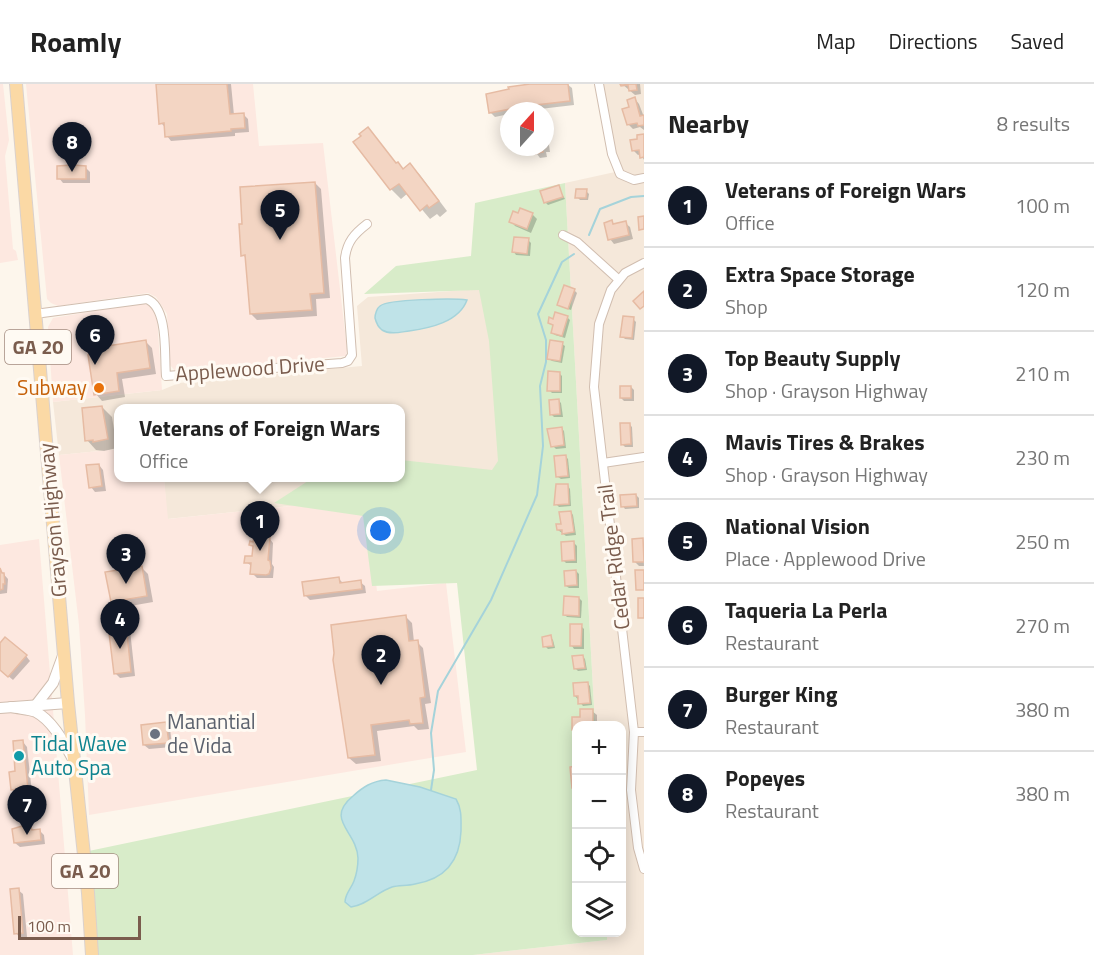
<!DOCTYPE html>
<html lang="en">
<head>
<meta charset="utf-8">
<style>
	:root { --surface:#fff; --page:#f2f2f2; --text:#222; --muted:#767676; --line:#e0e0e0; --accent:#111827 }
	body { margin:0; font-family:"Titillium Web",sans-serif; background:var(--page); color:var(--text) }
	.controls { position:absolute; right:18px; bottom:18px; display:grid; overflow:hidden; border-radius:12px; box-shadow:0 3px 15px #0003 }
	.controls button { width:54px; height:54px; display:grid; place-items:center; padding:0; border:0; border-bottom:2px solid var(--line); background:var(--surface); color:var(--text); font:30px sans-serif }
	.compass { position:absolute; left:500px; top:18px; width:54px; height:54px; border-radius:50%; background:var(--surface); box-shadow:0 3px 15px #0003; rotate:21deg }
	.scale { position:absolute; left:18px; bottom:15px; width:123px; box-sizing:border-box; padding-left:6px; border:3px solid #7a5c4d; border-top:0; font-size:16px; line-height:21px; white-space:nowrap; color:#7a5c4d; -webkit-text-stroke:4px #fffaf3; paint-order:stroke }
	.you { position:absolute; left:381px; top:447px; width:21px; height:21px; margin:-15px; border:4px solid #fff; border-radius:50%; background:#1a73e8; box-shadow:0 0 0 9px #1a73e833 }
	.badge { display:grid; place-items:center; width:39px; height:39px; border-radius:50%; background:var(--accent); color:#fff; font-size:20px; font-weight:700 }
	.pin { position:absolute; translate:-50% -50px; filter:drop-shadow(0 2px 3px #0008) }
	.pin::after { content:''; position:absolute; top:32px; width:21px; height:18px; background:inherit; clip-path:polygon(0 0,100% 0,50% 100%) }
	.popup { position:absolute; left:114px; top:320px; width:291px; height:78px; box-sizing:border-box; display:grid; place-content:center; border-radius:12px; background:var(--surface); filter:drop-shadow(0 2px 4px #0005); font-size:20px; white-space:nowrap; color:var(--muted) }
	.popup b { font-size:22px; color:var(--text) }
	.popup::after { content:''; position:absolute; left:50%; top:100%; margin-left:-12px; border:12px solid transparent; border-top-color:var(--surface) }
	.list { margin:0; padding:0; list-style:none }
	h2 { display:flex; justify-content:space-between; align-items:center; height:78px; margin:0; padding:0 24px; font-size:26px }
	h2 small { font-size:20px; font-weight:400; color:var(--muted) }
	.list li { display:grid; grid-template-columns:39px 1fr auto; gap:18px; align-items:center; box-sizing:border-box; height:84px; padding:0 24px; border-top:2px solid var(--line) }
	.list b { display:block; font-size:22px; white-space:nowrap }
	.list p { margin:0; font-size:20px; white-space:nowrap; color:var(--muted) }
	.list em { font-size:20px; font-style:normal; color:var(--muted) }
	.icon { flex:none; width:33px; height:33px; fill:none; stroke:currentColor; stroke-width:2; stroke-linecap:round; stroke-linejoin:round }
	.map { position:relative; flex:none; width:644px; height:871px; overflow:hidden }
	header { display:flex; align-items:center; gap:36px; box-sizing:border-box; height:84px; padding:0 30px; background:var(--surface); border-bottom:2px solid var(--line) }
	header strong { font-size:28px }
	nav { display:flex; gap:33px; margin-inline-start:auto; font-size:21px }
	main { display:flex }
	aside { flex:1; background:var(--surface) }
	.map>svg:first-child { display:block }
	.residential { fill:#f5e8da }
	.commercial { fill:#fde8e0 }
	.green { fill:#d8ecc9 }
	.water { fill:#bfe3e8; stroke:#a5d3da; stroke-width:1.5 }
	.shadow { fill:#0003 }
	.lines { fill:none; stroke-linecap:round; stroke-linejoin:round }
	.stream { stroke:#a5d3da; stroke-width:2 }
	.building { fill:#f3d5c3; stroke:#e6bba3; stroke-width:1.5 }
	.minor-casing { stroke:#d1beb0; stroke-width:10 }
	.tertiary-casing { stroke:#d1beb0; stroke-width:12 }
	.primary-casing { stroke:#dad1cd; stroke-width:14 }
	.minor { stroke:#fff; stroke-width:8 }
	.tertiary { stroke:#fff; stroke-width:10 }
	.primary { stroke:#fbd9a5; stroke-width:12 }
	.food-dot { fill:#e8710a; stroke:#fffaf3; stroke-width:2 }
	.worship-dot { fill:#6b7280; stroke:#fffaf3; stroke-width:2 }
	.culture-dot { fill:#0f9aa8; stroke:#fffaf3; stroke-width:2 }
	.labels { text-anchor:middle; stroke-width:6; stroke-linejoin:round; paint-order:stroke }
	.shield { fill:#fffaf3; stroke:#a28b7f; stroke-width:1.5 }
	.shield-label { font-size:20px; font-weight:bold; fill:#7a5c4d }
	.street-label { font-size:21px; fill:#7a5c4d; stroke:#fffaf3 }
	.food-label { font-size:21px; fill:#c56008; stroke:#fffaf3; text-anchor:end }
	.worship-label { font-size:21px; fill:#5b616d; stroke:#fffaf3; text-anchor:start }
	.culture-label { font-size:21px; fill:#0d838f; stroke:#fffaf3; text-anchor:start }
</style>
</head>
<body>
<header>
<strong>Roamly</strong>
<nav><a>Map</a><a>Directions</a><a>Saved</a></nav>
</header>
<main>
<div class="map">
<svg width="644" height="871" viewBox="0 0 644 871">
	<rect width="100%" height="100%" fill="#fdf6ec"/>
	<g class="residential">
		<polygon points="600,0 644,0 644,871 473,871 607,856 607,849 622,848 622,642 595,641 565,99 615,88"/>
		<polygon points="494,204 519,398 167,435 164,394 401,394 401,324 119,324 119,365 59,371 53,318 162,306 179,299 362,282 357,222 368,213"/>
	</g>
	<g class="commercial">
		<polygon points="0,0 3,0 9,56 5,72 13,165 16,167 18,176 0,179"/>
		<polygon points="26,0 253,0 259,62 323,59 347,265 346,272 176,288 170,281 167,230 156,213 148,209 58,222 51,219 47,215"/>
		<polygon points="143,219 151,223 157,233 162,306 53,318 48,243 53,234"/>
		<polygon points="119,365 119,394 164,394 168,435 366,414 377,507 446,499 466,668 89,731 85,631 79,541 59,371"/>
		<polygon points="39,455 73,871 0,871 0,461"/>
	</g>
	<polygon class="green" points="565,99 595,641 576,642 576,848 607,849 607,856 473,871 91,871 84,768 477,686 457,499 372,502 363,432 274,419 308,397 361,396 363,394 401,394 401,376 492,386 498,377 489,257 479,206 364,210 396,182 471,172 475,119"/>
	<g class="water">
		<path d="M467,216C459,238 430,244 409,247C401,248 390,251 382,246C378,243 376,238 375,234C375,230 377,224 380,222C388,215 455,214 467,216Z"/>
		<path d="M386,696L420,703L456,715C462,725 461,735 461,747C460,777 445,795 415,800C407,802 399,801 392,803C377,808 367,821 351,823L345,818C345,810 351,805 354,797C357,789 358,782 358,774C357,747 324,736 353,712C363,703 372,697 386,696Z"/>
	</g>
	<g class="shadow">
		<polygon points="158,0 231,0 234,31 243,30 248,35 249,48 235,49 235,52 171,57 167,52 166,44 161,39"/>
		<polygon points="549,0 567,0 572,4 574,21 540,25 540,27 509,27 509,30 495,33 490,28"/>
		<polygon points="622,0 640,0 641,10 635,11"/>
		<polygon points="635,15 639,20 644,33 644,46 640,43 633,45 628,40 631,24"/>
		<polygon points="545,33 550,68 546,68 547,73 540,74 537,70 532,71 527,63 545,63"/>
		<polygon points="368,45 397,80 404,86 410,81 420,91 447,127 440,133 437,130 430,135 408,109 401,115 391,105"/>
		<polygon points="644,51 644,76 641,70 638,71 633,66 639,57 638,52"/>
		<polygon points="85,83 90,88 90,99 63,99 59,94"/>
		<polygon points="315,99 321,105 330,214 316,215 317,232 257,236 251,230 247,175 243,171"/>
		<polygon points="558,103 565,115 548,121 545,118"/>
		<polygon points="586,107 589,110 588,116 580,116 577,113"/>
		<polygon points="521,126 533,131 537,135 531,149 515,142 511,137 519,131"/>
		<polygon points="612,138 615,141 625,139 630,143 633,155 614,160 610,155"/>
		<polygon points="528,156 531,159 530,172 516,171 514,168"/>
		<polygon points="574,206 577,209 571,226 562,223 559,220"/>
		<polygon points="567,233 570,236 565,254 555,251 552,248 554,242 549,239"/>
		<polygon points="633,235 636,238 634,256 625,255 622,252"/>
		<polygon points="146,258 152,264 156,290 122,295 125,313 102,317 96,310"/>
		<polygon points="562,260 565,262 562,279 552,277 549,275"/>
		<polygon points="559,289 562,292 562,309 552,309 549,306"/>
		<polygon points="631,303 634,306 634,317 624,317 621,314"/>
		<polygon points="559,317 561,319 563,333 554,333 551,330"/>
		<polygon points="102,323 112,333 117,364 104,367 96,366 87,356"/>
		<polygon points="629,340 632,343 633,363 625,363 622,360"/>
		<polygon points="561,344 564,347 566,364 556,365 553,362"/>
		<polygon points="565,372 568,375 570,394 561,395 558,393"/>
		<polygon points="99,381 103,386 106,407 95,408 91,403"/>
		<polygon points="568,402 570,405 571,422 559,423 556,420"/>
		<polygon points="636,411 639,414 639,424 625,425 623,422"/>
		<polygon points="571,428 573,431 576,451 566,452 558,446"/>
		<polygon points="269,454 273,459 272,480 274,483 273,494 257,494 252,489 253,483 246,478 253,474 254,464 251,461"/>
		<polygon points="643,455 644,482 639,482 635,478"/>
		<polygon points="574,459 577,462 577,479 566,479 563,476"/>
		<polygon points="141,483 148,490 153,518 119,524 112,518"/>
		<polygon points="0,486 8,495 7,509 0,510"/>
		<polygon points="576,487 579,490 579,504 569,504 566,502"/>
		<polygon points="339,495 344,500 360,498 365,502 366,509 310,516 305,511"/>
		<polygon points="579,514 582,517 581,534 567,533 564,530"/>
		<polygon points="406,533 412,539 414,558 417,558 423,564 431,619 425,620 429,645 418,646 414,642 377,647 381,677 356,680 349,674"/>
		<polygon points="125,541 130,546 135,592 120,594 115,589"/>
		<polygon points="581,542 584,545 584,565 574,565 572,562"/>
		<polygon points="550,553 553,556 555,564 548,565 545,562"/>
		<polygon points="0,561 26,572 30,577 13,596 0,585"/>
		<polygon points="582,572 585,575 587,586 578,587 575,584"/>
		<polygon points="588,600 590,602 592,621 583,622 575,612"/>
		<polygon points="592,627 597,631 597,642 576,642 576,648 574,645 581,635"/>
		<polygon points="166,640 170,644 172,663 149,665 144,661"/>
		<polygon points="23,658 27,663 32,709 17,710 13,706"/>
		<polygon points="31,744 34,747 39,746 44,751 45,760 20,763 15,759"/>
		<polygon points="18,806 23,810 27,853 20,854 16,849"/>
	</g>
	<g class="lines">
		<g class="stream">
			<polyline points="589,151 600,125 631,113 644,112"/>
			<polyline points="431,706 434,686 431,649 438,607 491,516 537,411 543,362 540,302 546,278 546,256 538,230 562,178 574,170"/>
		</g>
	</g>
	<g class="building">
		<polygon points="156,0 227,0 230,30 244,29 245,44 231,45 231,47 165,53 164,39 159,40"/>
		<polygon points="530,0 568,0 570,17 536,21 537,27 528,27 527,22 489,29 486,10 509,5 508,3"/>
		<polygon points="620,0 636,0 637,6 629,7 628,1 621,2"/>
		<polygon points="635,13 640,32 644,31 644,41 638,42 637,39 627,41 622,25 629,23 627,16"/>
		<polygon points="368,43 396,79 398,78 403,85 410,79 439,117 429,124 427,121 420,127 399,100 390,106 353,58 361,52 359,50"/>
		<polygon points="644,50 644,73 640,74 639,66 632,67 630,56 637,55 637,51"/>
		<polygon points="545,54 546,63 542,64 543,68 534,70 534,66 526,67 526,63 545,63"/>
		<polygon points="73,81 86,82 86,95 57,95 57,82"/>
		<polygon points="315,98 324,209 310,210 312,226 250,230 245,171 241,172 239,140 242,140 240,103"/>
		<polygon points="559,101 563,113 544,119 540,107"/>
		<polygon points="576,105 587,105 586,114 575,114"/>
		<polygon points="520,124 533,129 527,145 509,138 513,127 518,129"/>
		<polygon points="644,132 644,145 639,146 638,133"/>
		<polygon points="612,136 613,140 626,137 629,151 608,156 604,139"/>
		<polygon points="514,153 529,154 527,170 512,168"/>
		<polygon points="564,201 575,205 568,225 557,221"/>
		<polygon points="644,207 644,222 640,225 633,217"/>
		<polygon points="555,228 568,232 562,252 551,249 553,241 548,239 549,233 553,235"/>
		<polygon points="623,232 634,233 632,254 620,253"/>
		<polygon points="146,256 150,284 117,289 119,307 94,311 88,271 90,267 94,264"/>
		<polygon points="550,256 563,258 560,277 547,275"/>
		<polygon points="548,287 560,288 560,307 547,307"/>
		<rect x="620" y="302" width="11" height="12"/>
		<polygon points="559,315 560,330 550,331 549,316"/>
		<polygon points="102,322 108,355 93,358 93,356 85,357 82,324"/>
		<polygon points="620,339 630,339 631,360 621,361"/>
		<polygon points="562,343 564,361 551,363 547,345"/>
		<polygon points="566,371 568,392 556,393 554,372"/>
		<polygon points="99,380 102,402 89,404 86,381"/>
		<polygon points="556,400 568,400 569,420 554,421"/>
		<polygon points="636,410 637,422 621,423 620,411"/>
		<polygon points="571,427 574,448 562,450 562,446 557,446 556,440 561,440 559,428"/>
		<polygon points="254,451 270,453 268,476 270,477 271,484 269,490 266,491 250,490 251,479 244,479 245,472 252,472 253,462 249,461 250,457 253,458"/>
		<polygon points="643,454 644,478 633,478 632,455"/>
		<polygon points="574,457 575,476 562,477 561,458"/>
		<polygon points="142,482 147,512 111,518 105,488"/>
		<polygon points="0,484 2,489 4,489 5,500 3,500 3,505 0,506"/>
		<polygon points="576,486 577,501 565,502 564,487"/>
		<polygon points="635,486 644,486 644,506 636,506"/>
		<polygon points="339,493 340,499 361,496 362,505 304,512 302,498"/>
		<polygon points="564,512 579,513 579,532 563,531"/>
		<rect x="638" y="514" width="6" height="20"/>
		<polygon points="406,531 409,557 418,556 425,613 420,614 423,639 410,640 409,636 371,641 375,671 348,674 333,576 334,569 331,541"/>
		<polygon points="126,539 131,588 114,590 108,541"/>
		<polygon points="570,540 582,540 581,562 570,562"/>
		<polygon points="551,551 553,562 543,563 542,553"/>
		<polygon points="5,553 27,571 8,593 0,586 0,559"/>
		<polygon points="583,571 585,584 574,585 572,572"/>
		<polygon points="588,598 590,619 578,620 578,612 574,612 573,599"/>
		<polygon points="580,625 593,625 593,642 576,642 576,646 572,646 572,633 580,633"/>
		<polygon points="166,638 169,659 143,661 141,641"/>
		<polygon points="23,656 28,705 11,706 9,688 15,687 13,657"/>
		<polygon points="576,682 576,704 572,704 570,683"/>
		<polygon points="22,742 31,743 32,746 40,745 41,756 14,759 12,745"/>
		<polygon points="19,804 23,849 14,850 10,805"/>
	</g>
	<g class="lines">
		<defs>
			<g id="minor">
				<polyline points="599,0 612,70 620,90 634,96 644,94"/>
				<polyline points="563,151 577,158 618,195"/>
				<polyline points="644,179 625,189 611,206 599,240 594,303 634,648 631,706 638,764 644,785"/>
				<path d="M35,230L147,215C169,224 164,272 166,292L342,279L348,277L352,271L345,174C347,158 354,150 367,140"/>
				<polyline points="603,379 644,373"/>
				<polyline points="634,648 644,648"/>
			</g>
			<g id="tertiary">
				<polyline points="36,621 53,599 64,569"/>
				<path d="M11,623C19,625 29,625 36,628C53,637 64,659 73,675"/>
				<polyline points="0,624 68,619"/>
			</g>
			<polyline id="primary" points="16,0 68,619 88,809 92,871"/>
		</defs>
		<use href="#minor" class="minor-casing"/>
		<use href="#tertiary" class="tertiary-casing"/>
		<use href="#primary" class="primary-casing"/>
		<use href="#minor" class="minor"/>
		<use href="#tertiary" class="tertiary"/>
		<use href="#primary" class="primary"/>
	</g>
	<circle class="food-dot" cx="99" cy="304" r="6"/>
	<circle class="worship-dot" cx="155" cy="650" r="6"/>
	<circle class="culture-dot" cx="19" cy="672" r="6"/>
	<g class="labels">
		<g class="shield">
			<rect x="5" y="246" width="66" height="34" rx="4.5"/>
			<rect x="52" y="770" width="66" height="34" rx="4.5"/>
		</g>
		<g class="shield-label">
			<text x="38" y="270">GA 20</text>
			<text x="85" y="794">GA 20</text>
		</g>
		<g class="street-label">
			<text transform="translate(250 285) rotate(-4)" y="7">Applewood Drive</text>
			<text transform="translate(53 436) rotate(-95)" y="7">Grayson Highway</text>
			<text transform="translate(614 473) rotate(-97)" y="7">Cedar Ridge Trail</text>
		</g>
		<g class="food-label">
			<text x="87" y="311">Subway</text>
		</g>
		<g class="worship-label">
			<text x="167" y="645">Manantial<tspan x="167" dy="24">de Vida</tspan></text>
		</g>
		<g class="culture-label">
			<text x="31" y="667">Tidal Wave<tspan x="31" dy="24">Auto Spa</tspan></text>
		</g>
	</g>
</svg>
<div class="controls">
<button>+</button>
<button>−</button>
<button><svg class="icon" aria-label="locate" viewBox="0 0 24 24"><circle cx="12" cy="12" r="6"/><path d="M12 2v4M12 18v4M2 12h4M18 12h4"/></svg></button>
<button><svg class="icon" aria-label="layers" viewBox="0 0 24 24"><path d="M12 4l9 5-9 5-9-5zM3 14l9 5 9-5"/></svg></button>
</div>
<svg class="compass" viewBox="-18 -18 36 36"><path d="M0-13l5 13h-10z" fill="#e53935"/><path d="M0 13l5-13h-10z" fill="#767676"/></svg>
<div class="scale">100 m</div>
<div class="you"></div>
<div class="pin badge" style="left:260px;top:467px">1</div>
<div class="popup"><b>Veterans of Foreign Wars</b>Office</div>
<div class="pin badge" style="left:381px;top:601px">2</div>
<div class="pin badge" style="left:126px;top:500px">3</div>
<div class="pin badge" style="left:120px;top:565px">4</div>
<div class="pin badge" style="left:280px;top:156px">5</div>
<div class="pin badge" style="left:95px;top:281px">6</div>
<div class="pin badge" style="left:27px;top:751px">7</div>
<div class="pin badge" style="left:72px;top:88px">8</div>
</div>
<aside>
<h2>Nearby<small>8 results</small></h2>
<ul class="list">
<li><span class="badge">1</span><div><b>Veterans of Foreign Wars</b><p>Office</p></div><em>100 m</em></li>
<li><span class="badge">2</span><div><b>Extra Space Storage</b><p>Shop</p></div><em>120 m</em></li>
<li><span class="badge">3</span><div><b>Top Beauty Supply</b><p>Shop · Grayson Highway</p></div><em>210 m</em></li>
<li><span class="badge">4</span><div><b>Mavis Tires &amp; Brakes</b><p>Shop · Grayson Highway</p></div><em>230 m</em></li>
<li><span class="badge">5</span><div><b>National Vision</b><p>Place · Applewood Drive</p></div><em>250 m</em></li>
<li><span class="badge">6</span><div><b>Taqueria La Perla</b><p>Restaurant</p></div><em>270 m</em></li>
<li><span class="badge">7</span><div><b>Burger King</b><p>Restaurant</p></div><em>380 m</em></li>
<li><span class="badge">8</span><div><b>Popeyes</b><p>Restaurant</p></div><em>380 m</em></li>
</ul>
</aside>
</main>
</body>
</html>
